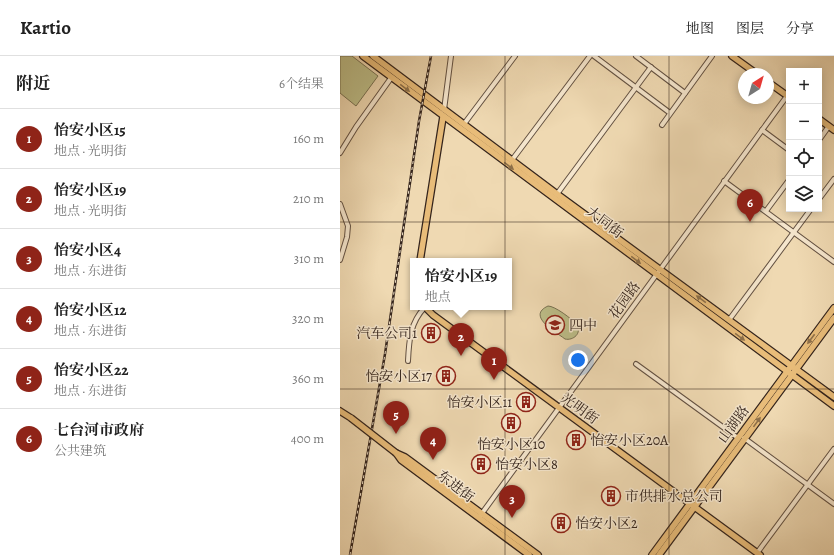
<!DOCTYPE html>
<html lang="zh">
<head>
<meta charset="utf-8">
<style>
	:root { --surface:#fff; --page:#f6f6f6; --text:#222; --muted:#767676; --line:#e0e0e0; --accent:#8f2418 }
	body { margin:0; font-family:Alegreya,"Noto Serif SC",serif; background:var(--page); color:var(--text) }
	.controls { position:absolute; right:12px; top:12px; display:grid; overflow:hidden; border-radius:0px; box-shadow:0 2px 10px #0003 }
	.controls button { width:36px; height:36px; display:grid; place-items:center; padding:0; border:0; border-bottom:1px solid var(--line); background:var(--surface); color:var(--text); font:20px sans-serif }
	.compass { position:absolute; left:398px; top:12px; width:36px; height:36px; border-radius:50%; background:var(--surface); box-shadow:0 2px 10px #0003; rotate:37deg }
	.you { position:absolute; left:238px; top:304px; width:14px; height:14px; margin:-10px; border:3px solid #fff; border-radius:50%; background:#1a73e8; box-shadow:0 0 0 6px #1a73e833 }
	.badge { display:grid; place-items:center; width:26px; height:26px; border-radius:50%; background:var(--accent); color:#fff; font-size:13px; font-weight:700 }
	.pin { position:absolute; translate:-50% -33px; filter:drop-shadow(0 1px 2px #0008) }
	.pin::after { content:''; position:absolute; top:21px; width:14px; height:12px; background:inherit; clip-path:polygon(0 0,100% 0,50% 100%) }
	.popup { position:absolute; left:70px; top:202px; width:102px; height:52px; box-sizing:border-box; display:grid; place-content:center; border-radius:0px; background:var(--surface); filter:drop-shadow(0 1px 3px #0005); font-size:13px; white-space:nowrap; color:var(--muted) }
	.popup b { font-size:15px; color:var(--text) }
	.popup::after { content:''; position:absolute; left:50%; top:100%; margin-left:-8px; border:8px solid transparent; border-top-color:var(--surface) }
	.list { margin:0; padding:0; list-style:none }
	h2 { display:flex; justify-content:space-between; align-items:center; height:52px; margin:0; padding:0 16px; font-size:17px }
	h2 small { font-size:13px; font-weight:400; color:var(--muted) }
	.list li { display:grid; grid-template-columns:26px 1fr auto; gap:12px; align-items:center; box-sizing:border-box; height:60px; padding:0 16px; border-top:1px solid var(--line) }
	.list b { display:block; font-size:15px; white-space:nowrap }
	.list p { margin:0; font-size:13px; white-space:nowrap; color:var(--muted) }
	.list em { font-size:13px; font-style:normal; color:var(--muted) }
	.icon { flex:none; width:22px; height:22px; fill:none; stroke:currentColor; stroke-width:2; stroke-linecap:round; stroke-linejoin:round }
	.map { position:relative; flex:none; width:494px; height:499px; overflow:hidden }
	header { display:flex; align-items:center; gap:24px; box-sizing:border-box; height:56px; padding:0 20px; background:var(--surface); border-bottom:1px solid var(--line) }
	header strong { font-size:19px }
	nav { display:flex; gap:22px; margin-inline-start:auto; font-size:14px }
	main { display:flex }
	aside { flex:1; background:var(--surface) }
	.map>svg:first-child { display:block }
	.green { fill:#bdbe89; stroke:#787152 }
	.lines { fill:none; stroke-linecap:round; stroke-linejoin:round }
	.minor-casing { stroke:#635142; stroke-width:6 }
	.major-casing { stroke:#34241c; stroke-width:8 }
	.minor { stroke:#f5e6cd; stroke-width:4 }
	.major { stroke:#e8bc79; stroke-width:5.5 }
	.rail-casing { stroke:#34241c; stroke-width:2.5 }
	.rail { stroke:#f5e6cd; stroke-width:1; stroke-dasharray:3; stroke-linecap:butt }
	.major-bridge-casing { stroke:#34241c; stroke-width:8; stroke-linecap:butt }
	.major-bridge { stroke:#e8bc79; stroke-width:5.5 }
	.oneway { fill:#8e704a }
	.grid { fill:none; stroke:#34241c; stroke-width:1; stroke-opacity:0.55 }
	.labels { text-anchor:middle; stroke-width:3; stroke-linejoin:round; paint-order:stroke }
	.street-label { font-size:14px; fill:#34241c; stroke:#f5e6cd }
	.poi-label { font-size:14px; fill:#34241c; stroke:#f5e6cd; text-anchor:start }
</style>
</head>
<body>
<header>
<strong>Kartio</strong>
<nav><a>地图</a><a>图层</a><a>分享</a></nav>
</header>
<main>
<aside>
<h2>附近<small>6个结果</small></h2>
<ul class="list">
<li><span class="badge">1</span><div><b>怡安小区15</b><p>地点 · 光明街</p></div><em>160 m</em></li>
<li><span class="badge">2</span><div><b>怡安小区19</b><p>地点 · 光明街</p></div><em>210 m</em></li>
<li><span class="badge">3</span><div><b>怡安小区4</b><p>地点 · 东进街</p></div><em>310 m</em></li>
<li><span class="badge">4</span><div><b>怡安小区12</b><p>地点 · 东进街</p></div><em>320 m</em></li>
<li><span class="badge">5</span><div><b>怡安小区22</b><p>地点 · 东进街</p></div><em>360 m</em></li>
<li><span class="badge">6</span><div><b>七台河市政府</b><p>公共建筑</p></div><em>400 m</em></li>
</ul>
</aside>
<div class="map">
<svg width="494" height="499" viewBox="0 0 494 499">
	<rect width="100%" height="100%" fill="#efd9b2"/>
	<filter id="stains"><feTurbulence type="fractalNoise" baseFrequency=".005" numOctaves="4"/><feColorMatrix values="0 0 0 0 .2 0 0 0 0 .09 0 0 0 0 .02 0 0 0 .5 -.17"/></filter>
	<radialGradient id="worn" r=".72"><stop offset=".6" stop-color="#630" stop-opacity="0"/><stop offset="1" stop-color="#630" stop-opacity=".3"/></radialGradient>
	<g class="green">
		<polygon points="0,0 12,0 38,20 16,50 0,37"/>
		<path d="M208,250C215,250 232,263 236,268C243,277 233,285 225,283C216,276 186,260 208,250Z"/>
	</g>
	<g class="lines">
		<defs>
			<g id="minor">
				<polyline points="254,0 330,57"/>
				<polyline points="296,0 345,37"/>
				<polyline points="104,54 111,0"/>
				<polyline points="124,68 175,0"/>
				<polyline points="322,69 372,0"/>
				<polyline points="422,74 449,94"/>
				<polyline points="479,84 489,70"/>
				<polyline points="0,97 16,71 51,22"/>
				<polyline points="172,104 250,0"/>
				<polyline points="384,125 494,206"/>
				<polyline points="217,138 311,11"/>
				<polyline points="479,143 494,123"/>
				<polyline points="0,148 8,170 7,181 0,204"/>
				<polyline points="426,155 449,124"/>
				<polyline points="389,264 471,153"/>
				<path d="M68,305C69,284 70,267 85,251"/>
				<polyline points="296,308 398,382"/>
				<polyline points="404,382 494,448"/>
				<polyline points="140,460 447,40"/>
				<polyline points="417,497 494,393"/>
			</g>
			<g id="major">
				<polyline points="23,0 494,350"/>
				<polyline points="33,0 217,138 494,341"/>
				<polyline points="392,0 417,18"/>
				<polyline points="428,26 449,41"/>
				<polyline points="479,63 494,74"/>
				<polyline points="80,205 103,61"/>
				<polyline points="85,251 93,259 420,499"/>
				<polyline points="0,355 11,362"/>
				<polyline points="56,397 65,401 198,499"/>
				<polyline points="56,397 61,404 189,499"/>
				<polyline points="312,499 494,252"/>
				<polyline points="319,499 494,262"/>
			</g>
		</defs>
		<use href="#minor" class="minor-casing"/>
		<use href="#major" class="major-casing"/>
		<use href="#minor" class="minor"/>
		<use href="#major" class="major"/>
		<defs>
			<polyline id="rail" points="10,499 45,298 79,65 91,0"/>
		</defs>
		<use href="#rail" class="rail-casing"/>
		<use href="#rail" class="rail"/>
		<defs>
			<polyline id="major-bridge" points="11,362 56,397"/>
		</defs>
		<use href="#major-bridge" class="major-bridge-casing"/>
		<use href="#major-bridge" class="major-bridge"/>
	</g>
	<defs><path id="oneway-solid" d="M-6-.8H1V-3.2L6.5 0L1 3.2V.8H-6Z"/></defs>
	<g class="oneway">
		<use href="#oneway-solid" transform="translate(65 32) rotate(37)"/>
		<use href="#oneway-solid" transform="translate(169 110) rotate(37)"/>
		<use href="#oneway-solid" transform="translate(296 204) rotate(37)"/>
		<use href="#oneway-solid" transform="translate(361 243) rotate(-144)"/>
		<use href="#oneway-solid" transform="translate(400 281) rotate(36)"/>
		<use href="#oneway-solid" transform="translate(471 283) rotate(127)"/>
		<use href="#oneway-solid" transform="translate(417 366) rotate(-54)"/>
	</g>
	<path class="grid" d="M165,0V499M329,0V499M0,166H494M0,333H494"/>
	<defs>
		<symbol id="school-ring" viewBox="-11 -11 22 22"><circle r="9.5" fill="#f5e6cd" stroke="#8f2418" stroke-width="1.5"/><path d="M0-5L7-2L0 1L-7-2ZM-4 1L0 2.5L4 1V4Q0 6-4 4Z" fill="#8f2418"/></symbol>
		<symbol id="building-ring" viewBox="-11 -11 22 22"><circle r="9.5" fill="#f5e6cd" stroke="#8f2418" stroke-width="1.5"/><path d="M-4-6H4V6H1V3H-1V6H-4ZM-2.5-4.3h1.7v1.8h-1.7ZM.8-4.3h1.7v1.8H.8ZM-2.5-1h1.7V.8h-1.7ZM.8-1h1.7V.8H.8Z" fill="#8f2418"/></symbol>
	</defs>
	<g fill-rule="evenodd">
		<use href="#school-ring" x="204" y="258" width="22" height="22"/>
		<use href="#building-ring" x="80" y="266" width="22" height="22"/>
		<use href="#building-ring" x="95" y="309" width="22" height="22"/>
		<use href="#building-ring" x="175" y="335" width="22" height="22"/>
		<use href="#building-ring" x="160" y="356" width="22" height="22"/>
		<use href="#building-ring" x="225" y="373" width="22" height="22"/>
		<use href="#building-ring" x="130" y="397" width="22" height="22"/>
		<use href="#building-ring" x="260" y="429" width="22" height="22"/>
		<use href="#building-ring" x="210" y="456" width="22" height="22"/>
	</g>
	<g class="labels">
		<g class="street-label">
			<text transform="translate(265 166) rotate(37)" y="5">大同街</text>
			<text transform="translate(284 244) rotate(-54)" y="5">花园路</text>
			<text transform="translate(240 352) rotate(36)" y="5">光明街</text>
			<text transform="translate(393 368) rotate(-54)" y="5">山湖路</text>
			<text transform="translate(116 430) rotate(37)" y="5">东进街</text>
		</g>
		<g class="poi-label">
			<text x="229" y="274">四中</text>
			<text x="77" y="282" text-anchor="end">汽车公司1</text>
			<text x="92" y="325" text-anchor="end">怡安小区17</text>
			<text x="172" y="351" text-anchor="end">怡安小区11</text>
			<text x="250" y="389">怡安小区20A</text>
			<text x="171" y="393" text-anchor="middle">怡安小区10</text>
			<text x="155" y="413">怡安小区8</text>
			<text x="285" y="445">市供排水总公司</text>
			<text x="235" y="472">怡安小区2</text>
		</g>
	</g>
	<rect width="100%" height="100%" filter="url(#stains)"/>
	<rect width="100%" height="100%" fill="url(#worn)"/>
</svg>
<div class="controls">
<button>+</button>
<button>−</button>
<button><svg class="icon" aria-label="locate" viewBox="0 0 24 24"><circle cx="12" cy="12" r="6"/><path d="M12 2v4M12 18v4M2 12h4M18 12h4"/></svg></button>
<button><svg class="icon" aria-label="layers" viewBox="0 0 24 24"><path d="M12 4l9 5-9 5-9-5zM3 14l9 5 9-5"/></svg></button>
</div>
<svg class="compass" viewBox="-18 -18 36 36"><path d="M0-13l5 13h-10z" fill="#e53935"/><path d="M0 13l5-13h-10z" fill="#767676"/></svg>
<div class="you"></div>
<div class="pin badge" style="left:154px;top:324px">1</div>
<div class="pin badge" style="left:121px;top:300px">2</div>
<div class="popup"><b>怡安小区19</b>地点</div>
<div class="pin badge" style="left:172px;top:462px">3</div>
<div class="pin badge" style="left:93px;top:404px">4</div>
<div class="pin badge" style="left:56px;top:378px">5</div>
<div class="pin badge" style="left:410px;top:166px">6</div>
</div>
</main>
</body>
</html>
